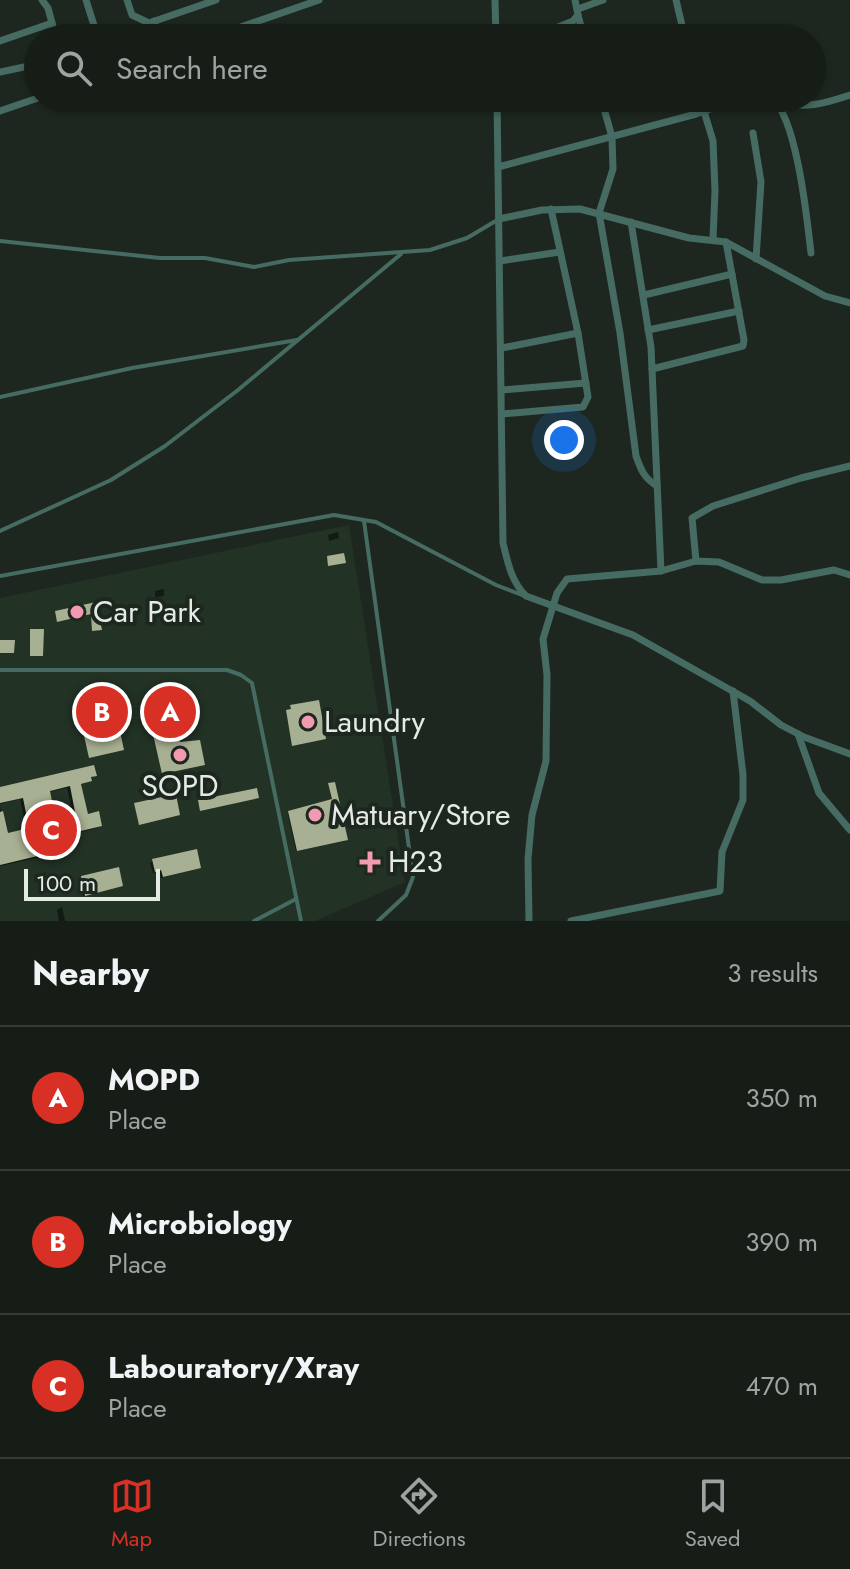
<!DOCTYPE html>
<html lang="en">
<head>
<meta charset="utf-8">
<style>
	:root { --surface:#161d17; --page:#232a24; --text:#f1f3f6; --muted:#9ea2a1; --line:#353b36; --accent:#d93025 }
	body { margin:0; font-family:Jost,sans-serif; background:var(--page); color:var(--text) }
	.scale { position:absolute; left:24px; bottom:20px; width:136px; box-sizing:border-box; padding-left:8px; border:4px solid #e4ebe5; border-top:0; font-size:22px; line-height:28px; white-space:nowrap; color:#e4ebe5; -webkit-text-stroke:6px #1d271f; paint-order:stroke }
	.you { position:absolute; left:564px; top:440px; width:28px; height:28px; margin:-20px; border:6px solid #fff; border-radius:50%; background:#1a73e8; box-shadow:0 0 0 12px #1a73e833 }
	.badge { display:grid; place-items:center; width:52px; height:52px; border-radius:50%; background:var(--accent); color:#fff; font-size:26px; font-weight:700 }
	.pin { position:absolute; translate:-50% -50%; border:4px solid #fff; box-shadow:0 2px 8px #0006 }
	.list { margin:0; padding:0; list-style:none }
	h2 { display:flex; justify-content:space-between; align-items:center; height:104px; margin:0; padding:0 32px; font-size:34px }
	h2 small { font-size:26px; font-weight:400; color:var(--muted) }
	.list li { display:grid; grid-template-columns:52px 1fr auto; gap:24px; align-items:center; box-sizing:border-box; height:144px; padding:0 32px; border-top:2px solid var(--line) }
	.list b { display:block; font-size:30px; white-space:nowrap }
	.list p { margin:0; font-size:26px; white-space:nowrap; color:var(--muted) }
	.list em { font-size:26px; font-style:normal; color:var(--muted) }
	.icon { flex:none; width:44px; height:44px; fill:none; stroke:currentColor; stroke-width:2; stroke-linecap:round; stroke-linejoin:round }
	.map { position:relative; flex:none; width:850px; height:921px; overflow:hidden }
	.search { position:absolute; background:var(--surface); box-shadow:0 2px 6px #0004; left:24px; right:24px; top:24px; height:88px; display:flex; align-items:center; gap:20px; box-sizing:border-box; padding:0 28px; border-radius:44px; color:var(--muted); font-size:30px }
	.sheet { height:536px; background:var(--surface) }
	nav { display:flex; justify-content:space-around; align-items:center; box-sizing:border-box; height:112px; border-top:2px solid var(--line); background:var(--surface); font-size:22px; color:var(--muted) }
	nav a { display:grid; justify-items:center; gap:4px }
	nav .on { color:var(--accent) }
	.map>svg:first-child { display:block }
	.built { fill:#223225 }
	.shadow { fill:#0007; fill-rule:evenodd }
	.building { fill:#a8b093; fill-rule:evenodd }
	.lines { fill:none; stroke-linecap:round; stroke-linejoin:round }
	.lane { stroke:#456b62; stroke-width:4 }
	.street { stroke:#456b62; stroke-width:7 }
	.poi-dot { fill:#f29ab0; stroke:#1d271f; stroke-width:3 }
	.labels { text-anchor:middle; stroke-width:8; stroke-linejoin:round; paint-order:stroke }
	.poi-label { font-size:30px; fill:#e4ebe5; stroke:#1d271f; text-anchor:start }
</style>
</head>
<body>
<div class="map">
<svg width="850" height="921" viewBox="0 0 850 921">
	<rect width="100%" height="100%" fill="#1d271f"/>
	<polygon class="built" points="349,525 405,882 315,921 0,921 0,598"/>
	<g class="shadow">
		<polygon points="338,532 339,538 329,541 328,535"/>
		<polygon points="164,589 164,596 155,597 155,591"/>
		<path d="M94,775L86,783L79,785L86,816L100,825L97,828L45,841L48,853L45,856L0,866V806L6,835L27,831L20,799L0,804V789ZM67,788L74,819L54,824L48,792Z"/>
		<polygon points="329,785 345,841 296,851 288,814 332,801"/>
		<polygon points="153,861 199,867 161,878 159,871 153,873 150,863"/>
		<polygon points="82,878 121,886 83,896 80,880"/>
		<polygon points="62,907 65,921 59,921 57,910"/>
	</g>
	<g class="building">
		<polygon points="344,553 346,563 328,566 327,556"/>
		<polygon points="96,602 102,630 92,631 91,614 57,622 55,611"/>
		<polygon points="30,629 44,629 43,656 30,656"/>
		<polygon points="0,640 15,640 14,653 0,653"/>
		<polygon points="190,695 194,721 176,724 180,742 200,740 205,765 162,774 146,703"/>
		<polygon points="113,699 124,750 89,758 81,722 90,720 87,704"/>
		<polygon points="319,700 326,739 292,746 286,710 291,709 290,705"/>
		<path d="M94,765L97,776L91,777L92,781L81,784L88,814L99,811L102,826L47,839L50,853L0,865V812L3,811L8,833L29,828L23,798L0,803V787ZM70,786L76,817L56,822L50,791Z"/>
		<polygon points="335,782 348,840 297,851 288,811 332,799 328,783"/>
		<polygon points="257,788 259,798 200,811 198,800"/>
		<polygon points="176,794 180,815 139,825 134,803"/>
		<polygon points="197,849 201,868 163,877 161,870 155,872 152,859"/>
		<polygon points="119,867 123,886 85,896 81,876"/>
	</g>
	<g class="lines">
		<g class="lane">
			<polyline points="0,241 160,258 205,258 254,267 289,260 430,250 467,238 499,219"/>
			<polyline points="0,397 132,368 297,340"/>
			<polyline points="364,521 413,877 406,895 378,921"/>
			<polyline points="0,531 111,480 165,446 238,390 401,254"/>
			<polyline points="0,576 334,515 376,522 496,585 522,595"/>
			<polyline points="0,670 227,670 241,675 252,683 301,921"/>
			<polyline points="254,921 296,899"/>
		</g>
		<g class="street">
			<polyline points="42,0 48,8 56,38"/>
			<polyline points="86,0 98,38"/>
			<polyline points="127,0 132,15 149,23 216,0"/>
			<polyline points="495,0 496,38"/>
			<polyline points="676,0 685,38"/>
			<polyline points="578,9 603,0"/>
			<polyline points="578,15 584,38"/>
			<polyline points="154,21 160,38"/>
			<polyline points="209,38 319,0"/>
			<polyline points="531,38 573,21 578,15 575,0"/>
			<polyline points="0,41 52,23"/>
			<polyline points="0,72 38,64"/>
			<path d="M497,98L503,543C508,563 511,581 526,596L633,635L750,701L781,725L804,737L850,754"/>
			<path d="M601,98L612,137L613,169L599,213L620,333L636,456C641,470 644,478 657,486"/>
			<polyline points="700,98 713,141 715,191 713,239"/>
			<path d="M772,98C797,119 807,219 811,253"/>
			<path d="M777,102C805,109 823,104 850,95"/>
			<polyline points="0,111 38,98"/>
			<polyline points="753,133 761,182 756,259"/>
			<polyline points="498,167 696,114 741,98"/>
			<polyline points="499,219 542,210 580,209 689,238 726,242 825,296 850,303"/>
			<polyline points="631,222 651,347 661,571"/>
			<polyline points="500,261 560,252"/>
			<polyline points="644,295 732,274"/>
			<polyline points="648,330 739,311"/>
			<polyline points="502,348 578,333"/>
			<polyline points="652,369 743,346 744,340 726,242"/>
			<polyline points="502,390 586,383"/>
			<polyline points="502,414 583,407 588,397 578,333 551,209"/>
			<polyline points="696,561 692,518 713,506 801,478 850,466"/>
			<polyline points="798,734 819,793 850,830"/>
			<polyline points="529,921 528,859 532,815 546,761 547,675 543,639 557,593 567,579 661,571 696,561 719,562 762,580 781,580 834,570 850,575"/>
			<polyline points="571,921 720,891 722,852 743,800 743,775 733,691"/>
		</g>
	</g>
	<g class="poi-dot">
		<circle cx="77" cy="612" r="8"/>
		<circle cx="308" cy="722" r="8"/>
		<circle cx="180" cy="755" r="8"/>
		<circle cx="315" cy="815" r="8"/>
		<path d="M366 850h8v8h8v8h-8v8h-8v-8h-8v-8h8z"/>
	</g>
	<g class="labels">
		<g class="poi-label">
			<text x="93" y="622">Car Park</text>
			<text x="324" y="732">Laundry</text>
			<text x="180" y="796" text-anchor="middle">SOPD</text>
			<text x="331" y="825">Matuary/Store</text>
			<text x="388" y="872">H23</text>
		</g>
	</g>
</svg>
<div class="scale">100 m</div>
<div class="you"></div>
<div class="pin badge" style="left:170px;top:712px">A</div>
<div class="pin badge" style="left:102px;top:712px">B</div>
<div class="pin badge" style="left:51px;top:830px">C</div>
<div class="search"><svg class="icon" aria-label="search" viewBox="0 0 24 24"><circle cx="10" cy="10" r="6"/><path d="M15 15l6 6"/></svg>Search here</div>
</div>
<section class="sheet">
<h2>Nearby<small>3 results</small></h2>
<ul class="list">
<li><span class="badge">A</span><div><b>MOPD</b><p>Place</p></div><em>350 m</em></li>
<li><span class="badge">B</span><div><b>Microbiology</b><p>Place</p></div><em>390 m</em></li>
<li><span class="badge">C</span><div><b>Labouratory/Xray</b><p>Place</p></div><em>470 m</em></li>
</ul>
</section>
<nav>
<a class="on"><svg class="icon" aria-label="map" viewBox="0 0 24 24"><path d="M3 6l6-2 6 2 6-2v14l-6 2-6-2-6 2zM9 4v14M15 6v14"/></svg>Map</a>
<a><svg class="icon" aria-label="directions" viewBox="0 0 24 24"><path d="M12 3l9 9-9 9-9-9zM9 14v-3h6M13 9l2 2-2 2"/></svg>Directions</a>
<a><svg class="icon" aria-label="saved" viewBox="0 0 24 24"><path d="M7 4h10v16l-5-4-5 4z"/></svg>Saved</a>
</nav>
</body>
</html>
